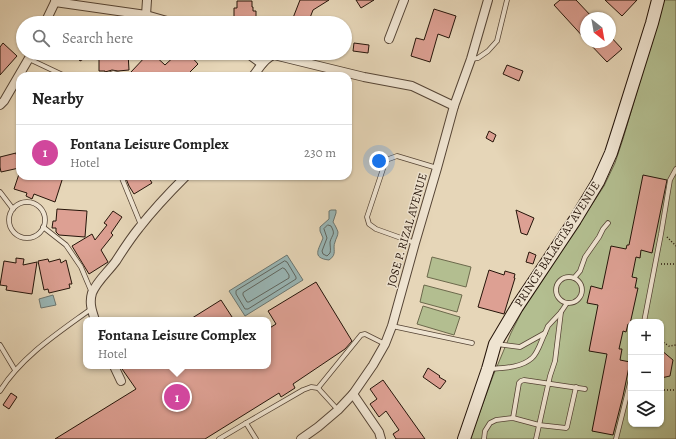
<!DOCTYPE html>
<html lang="en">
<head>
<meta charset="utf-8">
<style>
	:root { --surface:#fff; --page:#f6f6f6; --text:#222; --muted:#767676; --line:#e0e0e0; --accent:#1a73e8 }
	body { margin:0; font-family:Alegreya,serif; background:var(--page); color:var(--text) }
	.controls { position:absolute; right:12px; bottom:12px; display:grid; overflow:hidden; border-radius:8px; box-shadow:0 1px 3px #0004 }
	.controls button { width:36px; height:36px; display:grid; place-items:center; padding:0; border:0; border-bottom:1px solid var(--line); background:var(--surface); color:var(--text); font:20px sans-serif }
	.compass { position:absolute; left:580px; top:12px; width:36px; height:36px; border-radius:50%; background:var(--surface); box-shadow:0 1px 3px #0004; rotate:149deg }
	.you { position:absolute; left:379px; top:161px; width:14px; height:14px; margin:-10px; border:3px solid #fff; border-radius:50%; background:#1a73e8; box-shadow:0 0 0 6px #1a73e833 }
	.badge { display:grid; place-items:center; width:26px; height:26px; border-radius:50%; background:var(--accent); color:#fff; font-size:13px; font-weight:700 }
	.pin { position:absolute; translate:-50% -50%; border:2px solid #fff; box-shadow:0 1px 4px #0006 }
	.popup { position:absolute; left:83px; top:317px; width:188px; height:52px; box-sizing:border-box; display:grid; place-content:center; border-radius:8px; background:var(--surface); filter:drop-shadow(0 1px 3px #0005); font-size:13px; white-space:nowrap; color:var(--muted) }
	.popup b { font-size:15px; color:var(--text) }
	.popup::after { content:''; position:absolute; left:50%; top:100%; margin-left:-8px; border:8px solid transparent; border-top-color:var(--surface) }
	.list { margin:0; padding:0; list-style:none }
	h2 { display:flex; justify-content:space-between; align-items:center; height:52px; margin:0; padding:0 16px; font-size:17px }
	h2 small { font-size:13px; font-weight:400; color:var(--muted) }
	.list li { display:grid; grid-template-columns:26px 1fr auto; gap:12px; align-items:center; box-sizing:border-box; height:56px; padding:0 16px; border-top:1px solid var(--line) }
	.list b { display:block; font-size:15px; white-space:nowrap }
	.list p { margin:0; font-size:13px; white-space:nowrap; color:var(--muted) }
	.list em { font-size:13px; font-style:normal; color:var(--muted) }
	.icon { flex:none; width:22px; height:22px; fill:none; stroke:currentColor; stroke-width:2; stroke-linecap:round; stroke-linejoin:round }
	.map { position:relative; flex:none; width:676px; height:439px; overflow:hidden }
	.search { position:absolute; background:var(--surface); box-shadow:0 1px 3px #0004; left:16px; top:16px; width:336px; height:44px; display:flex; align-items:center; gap:10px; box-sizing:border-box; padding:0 14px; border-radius:22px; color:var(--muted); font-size:15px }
	.panel { position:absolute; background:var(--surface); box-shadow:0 1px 3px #0004; left:16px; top:72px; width:336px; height:108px; border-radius:12px }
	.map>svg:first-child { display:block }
	.green { fill:#b3be90; stroke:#6c694c; fill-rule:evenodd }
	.water { fill:#99b7b7; stroke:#6b7671 }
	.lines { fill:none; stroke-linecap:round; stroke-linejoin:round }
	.shore { stroke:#5f6660; stroke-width:1 }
	.building { fill:#dda093; stroke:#251409 }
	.lane-casing { stroke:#554435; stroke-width:5.5 }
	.street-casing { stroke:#554435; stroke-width:10 }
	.secondary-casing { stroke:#251409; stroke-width:14 }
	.path { stroke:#251409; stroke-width:1.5; stroke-dasharray:1 2; stroke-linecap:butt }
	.lane { stroke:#efe4d1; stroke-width:4 }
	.street { stroke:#efe4d1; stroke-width:8 }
	.secondary { stroke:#efe4d1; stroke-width:12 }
	.labels { text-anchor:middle; stroke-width:3; stroke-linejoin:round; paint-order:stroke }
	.street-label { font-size:12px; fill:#251409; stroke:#efe4d1 }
</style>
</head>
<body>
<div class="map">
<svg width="676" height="439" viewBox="0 0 676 439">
	<rect width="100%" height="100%" fill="#e6d6b8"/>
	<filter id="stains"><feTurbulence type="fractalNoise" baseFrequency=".005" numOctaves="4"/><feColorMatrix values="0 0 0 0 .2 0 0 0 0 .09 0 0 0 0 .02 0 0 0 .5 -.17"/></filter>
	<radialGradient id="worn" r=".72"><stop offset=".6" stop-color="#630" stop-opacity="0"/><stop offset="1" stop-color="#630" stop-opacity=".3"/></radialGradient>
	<g class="green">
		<path d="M664,0H676V439H470L493,376L511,333L523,309L540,284L604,186L615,163L623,139ZM631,322H661V424H631Z"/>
		<polygon points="432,257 471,267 466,287 427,277"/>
		<polygon points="424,285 462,295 457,312 420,302"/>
		<polygon points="423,306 460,317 454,335 417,324"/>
	</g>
	<g class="water">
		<path d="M331,210H336V213L333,222C335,225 337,229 338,232C338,236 336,238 335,242C332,249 338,254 329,260C311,258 319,249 323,238L320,231V227L329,219V211Z"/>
		<polygon points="287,255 303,280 245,316 229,291"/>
		<polygon points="53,295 56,305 41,308 39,299"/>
	</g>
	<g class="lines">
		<g class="shore">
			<path d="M328,225L331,226C336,235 332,234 330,242C330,246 331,250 330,253L327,256L323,254L322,251L327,238L324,229Z"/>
			<polygon points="285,261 287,262 296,277 296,279 248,309 245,309 236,294 236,291"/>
			<polygon points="283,268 285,269 289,275 289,278 249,302 247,302 243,295 243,293"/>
		</g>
	</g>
	<g class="building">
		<polygon points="300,0 329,0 313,10 308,23 291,23"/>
		<polygon points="356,0 374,0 361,8"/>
		<polygon points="560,0 576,0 593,18 586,18 586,40 554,5"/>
		<polygon points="605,0 637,0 622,16"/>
		<polygon points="237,1 252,1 252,7 253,7 253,11 256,11 256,23 236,23 236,17 234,17 234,8 237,8"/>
		<polygon points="434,9 456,16 449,38 438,34 430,62 411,56 416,38 424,40"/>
		<polygon points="610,36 622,49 607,62 588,42 610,42"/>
		<polygon points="3,43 17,56 0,75 0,47"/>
		<polygon points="354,43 369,45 368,53 353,51"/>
		<polygon points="75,53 94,53 80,61"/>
		<polygon points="99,53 128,53 129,70 118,71 112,70 105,72 105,71 99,71"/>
		<polygon points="152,53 165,65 178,53 188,53 198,64 186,76 134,76 131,72 147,55 149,57"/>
		<polygon points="507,65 523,71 519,81 503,74"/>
		<polygon points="489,131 496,135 493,142 486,138"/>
		<polygon points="16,153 19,168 1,172 0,167 0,157"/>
		<polygon points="20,171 20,176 59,176 63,177 55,202 34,194 32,199 26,196 27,193 14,189"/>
		<polygon points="643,175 667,180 652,253 641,250 640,258 636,257 632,277 637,278 635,288 638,288 630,324 628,324 626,332 623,331 619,349 622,349 620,360 630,362 623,396 613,435 592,431 607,354 589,351 598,305 587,303 591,286 602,289 611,246 626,249 627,245 629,245"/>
		<polygon points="125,176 148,176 152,183 134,194 129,186"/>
		<polygon points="57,209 87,211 85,237 59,235 56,232 56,228 52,228 53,221 56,221"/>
		<polygon points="516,210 534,218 527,235 521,233"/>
		<polygon points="113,211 122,217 111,233 113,235 101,250 108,262 89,274 72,246 92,234 95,240 107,225 104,223"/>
		<polygon points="529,252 536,255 533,264 526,262"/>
		<polygon points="16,258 24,259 23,265 37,262 32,294 6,290 7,286 0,285 4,261 16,263"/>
		<polygon points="48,259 49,262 60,259 61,263 66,260 72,284 69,284 70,288 49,293 48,289 44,290 38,261"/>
		<polygon points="489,270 504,275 505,271 515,274 514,278 515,278 504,314 478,307"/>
		<polygon points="316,282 352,341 345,349 293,384 295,388 281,397 279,393 205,439 55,439 136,389 120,366 268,366 268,329 276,324 268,311"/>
		<polygon points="221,300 234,320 189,320"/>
		<polygon points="661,350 673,360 670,376 661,378"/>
		<polygon points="428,368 440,376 439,377 446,381 440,389 423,377"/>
		<polygon points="383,380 425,439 396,439 393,434 399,430 386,411 379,417 370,404 377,399 370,389"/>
		<polygon points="11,393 17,397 9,409 3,405"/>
	</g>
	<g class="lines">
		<defs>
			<g id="lane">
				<polyline points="29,59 65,76"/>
				<polyline points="471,59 478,58 488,51 497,41 507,0"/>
				<polyline points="105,76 113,73 124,76"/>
				<polyline points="121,176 141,225"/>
				<polyline points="0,192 13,209"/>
				<circle cx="27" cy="220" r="18"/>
				<polyline points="43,227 66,245 81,267 92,293"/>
				<polyline points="415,243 376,229 369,224 367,217 386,160 397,156 437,168"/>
				<circle cx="569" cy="290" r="13"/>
				<polyline points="574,278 580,271 585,257 599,237 603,229 608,223"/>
				<polyline points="644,322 661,234 670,180 676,169"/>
				<polyline points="392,326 472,343"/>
				<polyline points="497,344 520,347 545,333 548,326 561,312 567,303"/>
				<polyline points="0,345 15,370"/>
				<path d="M489,369C503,368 521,368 532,358C538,353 541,341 545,333"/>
				<polyline points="318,388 361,335 365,334 385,344"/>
				<path d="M0,391C22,356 58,333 91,309"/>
				<polyline points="513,418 519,383 521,381 524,380 585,389"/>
				<polyline points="246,423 256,439"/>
				<polyline points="219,439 246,423 303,390 311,387 318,388 338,410"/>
				<polyline points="484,439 485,431 490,423 496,420 513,418 539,425 566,428 567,427 576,387"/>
				<polyline points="536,439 550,376 555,361 561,312"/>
				<polyline points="616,439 631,379"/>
			</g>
			<g id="street">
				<polyline points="55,2 146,15 174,23"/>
				<polyline points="146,15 147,0"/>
				<polyline points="45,23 56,0"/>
				<polyline points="389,39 404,0"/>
				<polyline points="247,53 262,64"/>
				<path d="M253,76C259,69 264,58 274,55L364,77L412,86L454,106"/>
				<polyline points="0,105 4,101 32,53"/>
				<path d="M95,320C92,311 89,303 92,293C97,281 108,272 116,261C123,250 130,239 139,228C153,210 169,193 186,176"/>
				<polyline points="114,366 121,381"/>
				<polyline points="353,394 379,432 381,439"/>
				<polyline points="301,439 318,427 338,410 353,394 373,365 385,344 392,326 415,243 437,168 454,106 471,59 488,0"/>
			</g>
			<polyline id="secondary" points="464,439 488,369 495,344 517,307 575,220 598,182 611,153 620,125 652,23 658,0"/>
		</defs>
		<use href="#lane" class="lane-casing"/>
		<use href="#street" class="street-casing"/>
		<use href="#secondary" class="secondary-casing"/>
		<g class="path">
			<polyline points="667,237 676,246"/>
			<polyline points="661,264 676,264"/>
			<polyline points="661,341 669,346 676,345"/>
			<polyline points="661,390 676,390"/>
		</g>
		<use href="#lane" class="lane"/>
		<use href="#street" class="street"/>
		<use href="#secondary" class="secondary"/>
	</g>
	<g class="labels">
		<g class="street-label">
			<text transform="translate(407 230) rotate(-74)" y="4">JOSE P. RIZAL AVENUE</text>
			<text transform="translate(557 244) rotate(-57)" y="4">PRINCE BALAGTAS AVENUE</text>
		</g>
	</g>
	<rect width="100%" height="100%" filter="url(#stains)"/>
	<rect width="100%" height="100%" fill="url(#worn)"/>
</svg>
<div class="controls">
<button>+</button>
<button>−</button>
<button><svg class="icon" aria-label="layers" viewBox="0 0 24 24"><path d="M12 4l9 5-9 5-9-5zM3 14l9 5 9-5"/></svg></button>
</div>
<svg class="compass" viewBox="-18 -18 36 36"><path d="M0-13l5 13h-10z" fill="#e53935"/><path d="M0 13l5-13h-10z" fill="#767676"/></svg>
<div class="you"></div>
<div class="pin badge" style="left:177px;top:397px;background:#d1479c">1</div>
<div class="popup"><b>Fontana Leisure Complex</b>Hotel</div>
<div class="search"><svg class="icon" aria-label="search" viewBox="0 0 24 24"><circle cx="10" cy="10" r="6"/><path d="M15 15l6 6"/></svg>Search here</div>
<section class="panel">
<h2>Nearby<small></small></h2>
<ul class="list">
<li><span class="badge" style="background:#d1479c">1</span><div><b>Fontana Leisure Complex</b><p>Hotel</p></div><em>230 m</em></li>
</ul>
</section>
</div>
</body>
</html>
